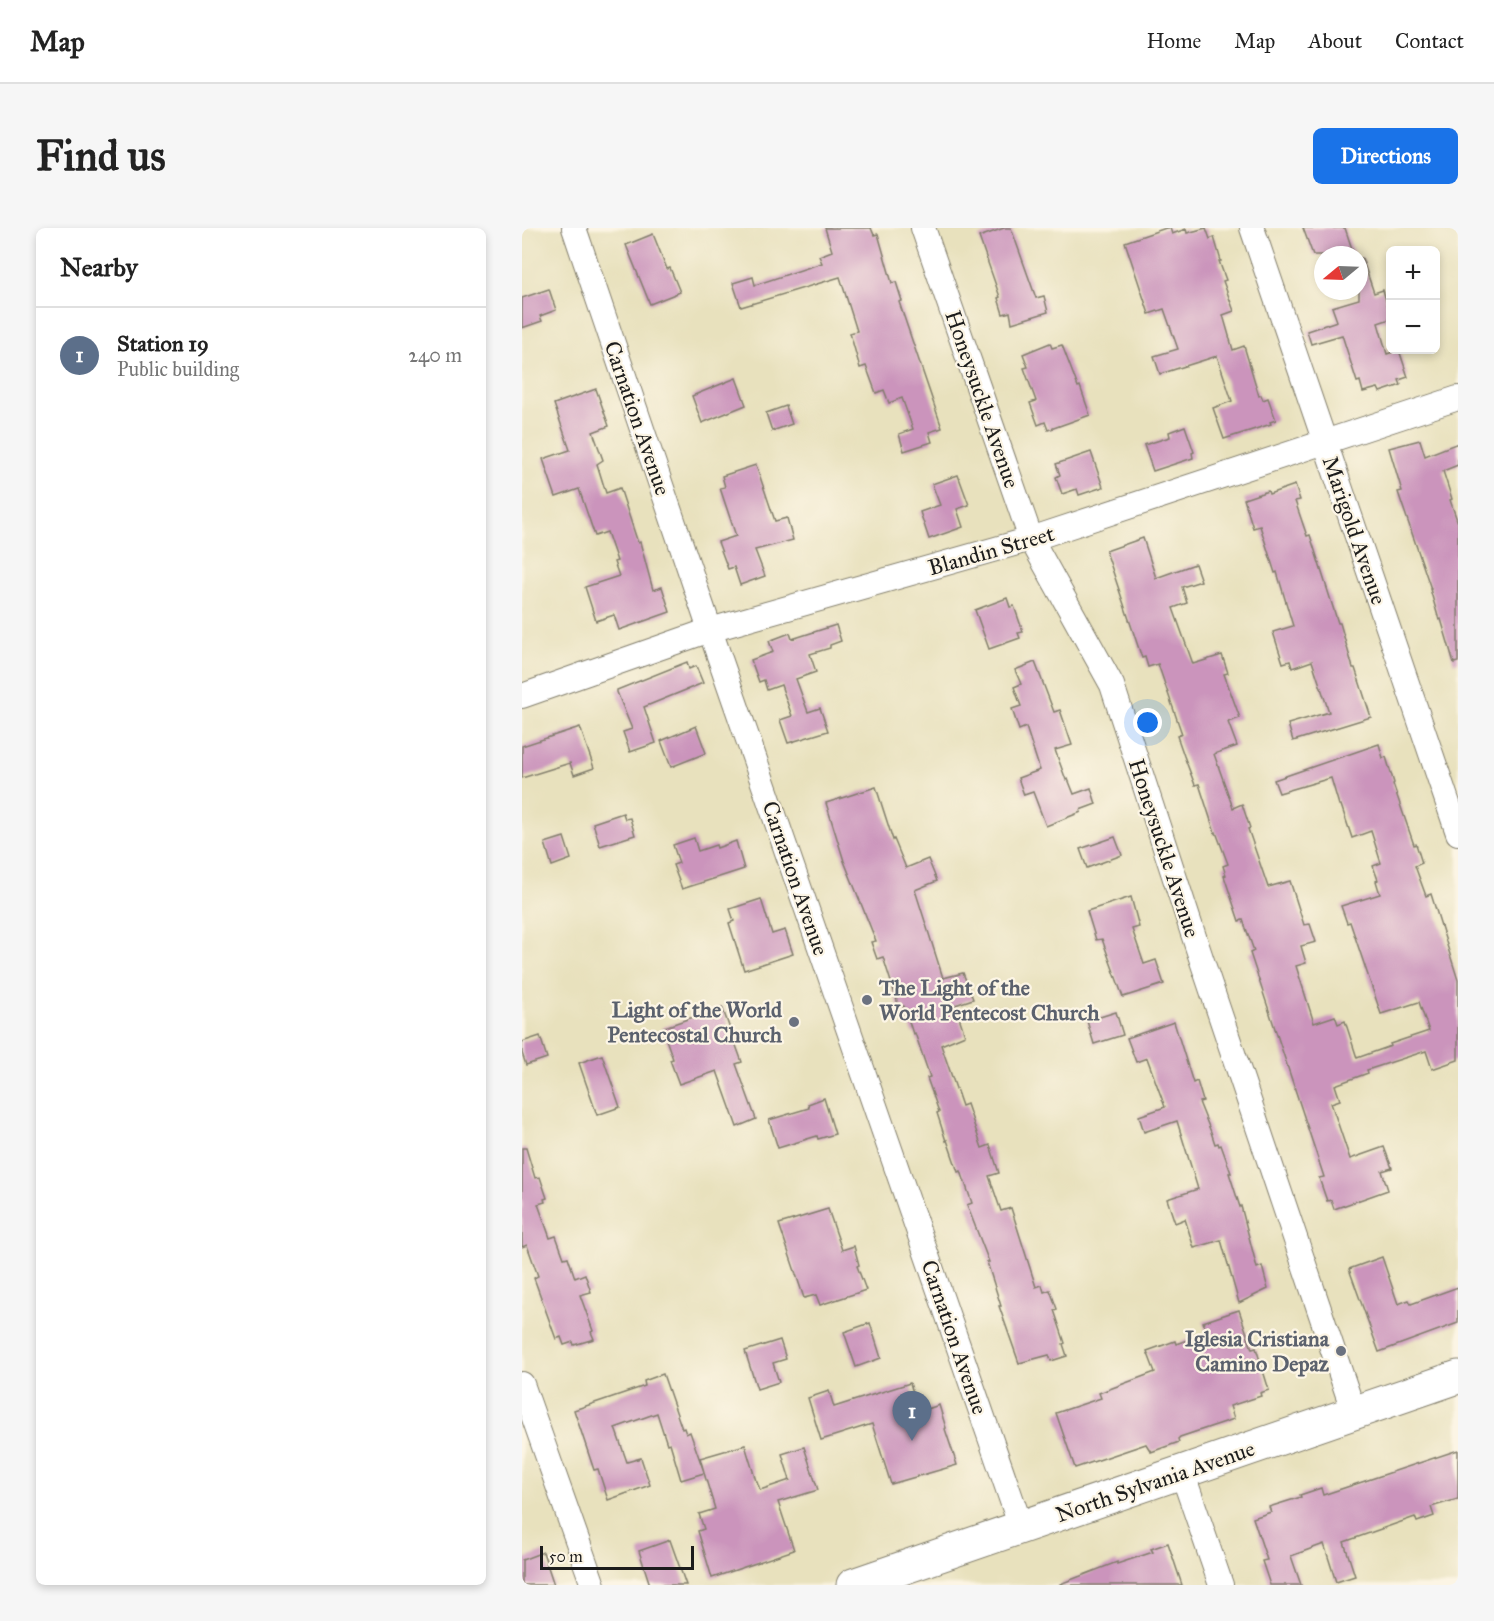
<!DOCTYPE html>
<html lang="en">
<head>
<meta charset="utf-8">
<style>
	:root { --surface:#fff; --page:#f6f6f6; --text:#222; --muted:#767676; --line:#e0e0e0; --accent:#1a73e8 }
	body { margin:0; font-family:"IM FELL Great Primer",serif; background:var(--page); color:var(--text) }
	.controls { position:absolute; right:18px; top:18px; display:grid; overflow:hidden; border-radius:9px; box-shadow:0 3px 9px #0003 }
	.controls button { width:54px; height:54px; display:grid; place-items:center; padding:0; border:0; border-bottom:2px solid var(--line); background:var(--surface); color:var(--text); font:30px sans-serif }
	.compass { position:absolute; left:792px; top:18px; width:54px; height:54px; border-radius:50%; background:var(--surface); box-shadow:0 3px 9px #0003; rotate:251deg }
	.scale { position:absolute; left:18px; bottom:15px; width:154px; box-sizing:border-box; padding-left:6px; border:3px solid #1c1c1c; border-top:0; font-size:16px; line-height:21px; white-space:nowrap; color:#1c1c1c; -webkit-text-stroke:4px #fcf5e5; paint-order:stroke }
	.you { position:absolute; left:626px; top:495px; width:21px; height:21px; margin:-15px; border:4px solid #fff; border-radius:50%; background:#1a73e8; box-shadow:0 0 0 9px #1a73e833 }
	.badge { display:grid; place-items:center; width:39px; height:39px; border-radius:50%; background:var(--accent); color:#fff; font-size:20px; font-weight:700 }
	.pin { position:absolute; translate:-50% -50px; filter:drop-shadow(0 2px 3px #0008) }
	.pin::after { content:''; position:absolute; top:32px; width:21px; height:18px; background:inherit; clip-path:polygon(0 0,100% 0,50% 100%) }
	.list { margin:0; padding:0; list-style:none }
	h2 { display:flex; justify-content:space-between; align-items:center; height:78px; margin:0; padding:0 24px; font-size:26px }
	h2 small { font-size:20px; font-weight:400; color:var(--muted) }
	.list li { display:grid; grid-template-columns:39px 1fr auto; gap:18px; align-items:center; box-sizing:border-box; height:96px; padding:0 24px; border-top:2px solid var(--line) }
	.list b { display:block; font-size:22px; white-space:nowrap }
	.list p { margin:0; font-size:20px; white-space:nowrap; color:var(--muted) }
	.list em { font-size:20px; font-style:normal; color:var(--muted) }
	.map { position:relative; flex:none; width:936px; height:1357px; overflow:hidden; border-radius:9px }
	header { display:flex; align-items:center; gap:36px; box-sizing:border-box; height:84px; padding:0 30px; background:var(--surface); border-bottom:2px solid var(--line) }
	header strong { font-size:28px }
	nav { display:flex; gap:33px; margin-inline-start:auto; font-size:21px }
	.intro { display:flex; align-items:center; justify-content:space-between; box-sizing:border-box; height:144px; padding:0 36px }
	h1 { margin:0; font-size:42px }
	.button { padding:15px 27px; border-radius:9px; background:var(--accent); color:#fff; font-size:21px; font-weight:700 }
	main { display:flex; gap:36px; padding:0 36px }
	aside { flex:1; background:var(--surface); border-radius:9px; box-shadow:0 3px 9px #0003 }
	.map>svg:first-child { display:block }
	.building { fill:#cb94bc }
	.lines { fill:none; stroke-linecap:round; stroke-linejoin:round }
	.minor-casing { stroke:#827e6c; stroke-width:26 }
	.secondary-casing { stroke:#827e6c; stroke-width:35 }
	.minor { stroke:#fff; stroke-width:24 }
	.secondary { stroke:#fff; stroke-width:33 }
	.worship-dot { fill:#6b7280; stroke:#fcf5e5; stroke-width:2 }
	.labels { text-anchor:middle; stroke-width:4.5; stroke-linejoin:round; paint-order:stroke }
	.street-label { font-size:22px; fill:#1c1c1c; stroke:#fcf5e5 }
	.worship-label { font-size:22px; font-weight:bold; fill:#5b616d; stroke:#fcf5e5; text-anchor:end }
</style>
</head>
<body>
<header>
<strong>Map</strong>
<nav><a>Home</a><a>Map</a><a>About</a><a>Contact</a></nav>
</header>
<div class="intro"><h1>Find us</h1><a class="button">Directions</a></div>
<main>
<aside>
<h2>Nearby<small></small></h2>
<ul class="list">
<li><span class="badge" style="background:#5c6f8a">1</span><div><b>Station 19</b><p>Public building</p></div><em>240 m</em></li>
</ul>
</aside>
<div class="map">
<svg width="936" height="1357" viewBox="0 0 936 1357">
	<rect width="100%" height="100%" fill="#fcf5e5"/>
	<filter id="ink" filterUnits="userSpaceOnUse"><feTurbulence type="fractalNoise" baseFrequency=".0167" numOctaves="2"/><feDisplacementMap in="SourceGraphic" scale="12" xChannelSelector="R" yChannelSelector="G"/><feConvolveMatrix kernelMatrix="1 2 1 2 8 2 1 2 1" color-interpolation-filters="sRGB"/></filter>
	<filter id="wash" filterUnits="userSpaceOnUse"><feTurbulence type="fractalNoise" baseFrequency=".008" numOctaves="4" result="noise"/><feDisplacementMap in="SourceGraphic" scale="24" xChannelSelector="R" yChannelSelector="G"/><feGaussianBlur stdDeviation="1.35" result="paint"/><feColorMatrix in="noise" values="0 0 0 0 0 0 0 0 0 0 0 0 0 0 0 0 0 1.4 0 .05"/><feComposite in="paint" operator="in"/></filter>
	<g filter="url(#wash)">
		<rect width="100%" height="100%" fill="#e8e1bd"/>
		<g id="blocks">
			<g class="building">
				<polygon points="303,0 349,0 352,7 356,6 370,55 374,54 380,73 377,74 420,200 407,204 410,214 382,223 377,206 391,201 380,170 367,175 362,162 354,165 344,138 338,140 328,105 335,103 318,49 219,79 211,55 231,49 233,57 300,35 297,28 310,23"/>
				<polygon points="482,0 489,0 514,70 522,68 526,84 490,95 488,84 481,86 476,70 478,69 457,9"/>
				<polygon points="644,0 648,0 650,6 664,1 665,5 684,0 688,11 692,9 699,33 697,33 704,52 701,53 712,83 701,87 711,122 722,118 737,168 739,167 741,172 746,170 754,192 748,194 749,196 702,211 691,180 710,173 695,128 638,146 632,128 656,121 642,81 627,86 603,14"/>
				<polygon points="781,0 823,0 832,27 791,27"/>
				<polygon points="131,6 145,41 148,40 158,64 128,76 104,17"/>
				<polygon points="837,30 840,30 852,65 861,62 868,86 868,91 856,95 865,126 877,122 886,149 877,152 879,157 858,164 856,160 841,164 838,153 835,154 820,107 789,116 785,103 815,93 810,79 837,71"/>
				<polygon points="27,61 34,82 18,88 20,93 0,100 0,70"/>
				<polygon points="528,115 530,120 540,117 556,159 558,158 568,187 526,202 523,194 516,197 508,175 514,173 502,140 506,139 501,126"/>
				<polygon points="214,150 224,177 180,195 170,168"/>
				<polygon points="74,161 87,198 71,204 81,232 75,236 84,265 98,260 116,315 118,314 131,362 140,359 148,384 97,402 92,387 74,393 63,359 97,348 92,334 95,333 85,304 73,308 57,261 34,269 21,231 48,222 32,176"/>
				<polygon points="264,178 270,196 250,203 244,185"/>
				<polygon points="663,198 672,224 670,225 671,230 631,243 622,217 648,209 647,204"/>
				<polygon points="898,212 903,228 936,215 936,237 921,243 930,271 928,272 936,295 936,434 932,435 919,391 917,392 908,361 909,361 876,264 880,263 867,220"/>
				<polygon points="569,224 581,259 557,267 555,261 540,266 534,249 538,247 534,236"/>
				<polygon points="234,237 253,293 265,290 271,312 233,322 243,348 218,357 212,339 206,341 196,314 214,308 198,260 203,259 200,248"/>
				<polygon points="436,247 447,277 435,281 441,299 407,311 398,284 418,277 410,256"/>
				<polygon points="773,257 778,272 773,273 785,308 788,307 816,395 818,395 831,440 833,440 849,489 771,513 766,496 807,484 790,433 770,440 768,433 761,435 751,404 771,398 755,344 753,345 738,298 731,300 722,271 746,263 747,266"/>
				<polygon points="621,310 634,350 673,336 679,353 660,359 665,375 651,380 671,436 700,427 706,445 702,446 718,490 706,494 715,518 692,526 711,580 720,576 728,600 726,601 746,659 768,653 782,697 788,696 794,714 779,718 784,735 774,738 792,795 813,788 816,796 823,793 835,830 869,818 868,816 907,803 897,774 859,786 828,694 825,695 819,678 858,666 854,653 856,652 851,638 859,635 849,603 830,610 819,577 817,577 809,550 757,565 752,552 857,516 861,530 864,529 872,555 871,556 892,617 894,616 900,635 893,638 904,668 909,666 936,752 936,832 910,841 904,823 845,842 846,845 813,857 818,872 809,875 828,931 862,919 870,940 860,943 866,962 812,981 809,972 805,973 797,950 802,949 728,725 732,723 721,692 717,693 702,648 704,647 701,638 706,636 694,604 693,605 677,556 673,557 662,528 655,508 660,506 636,436 626,439 623,429 620,430 584,323"/>
				<polygon points="485,370 488,379 492,378 501,404 496,405 498,410 467,421 453,382"/>
				<polygon points="314,397 319,413 308,417 308,420 288,426 294,444 274,451 286,484 298,480 306,503 266,515 258,492 270,488 259,457 245,462 242,452 237,454 229,432 251,424 247,413 268,405 270,411"/>
				<polygon points="165,434 167,441 174,438 181,455 122,479 134,515 108,524 101,504 110,501 95,464 95,462"/>
				<polygon points="513,434 532,484 538,482 550,517 533,522 544,552 546,551 552,566 569,560 574,576 558,582 559,584 524,598 511,564 502,567 496,550 518,542 504,499 497,502 490,481 499,478 492,459 499,456 493,442"/>
				<polygon points="174,498 184,525 149,539 139,513"/>
				<polygon points="58,499 72,540 52,547 48,535 0,550 0,518"/>
				<polygon points="354,559 371,612 372,611 384,640 406,631 415,653 393,662 421,750 441,745 451,771 433,777 443,807 419,817 440,878 445,876 460,920 468,917 477,945 467,948 479,983 489,980 514,1059 520,1057 522,1064 528,1062 535,1081 532,1082 543,1115 541,1116 545,1128 529,1133 527,1127 497,1135 477,1078 479,1078 465,1034 467,1034 445,977 450,975 439,943 436,944 425,912 424,913 415,885 417,884 405,850 408,849 393,805 391,806 382,778 377,779 361,729 355,731 349,714 354,713 322,633 304,575"/>
				<polygon points="101,585 103,591 108,590 113,607 78,618 71,595"/>
				<polygon points="42,609 49,631 30,638 23,615"/>
				<polygon points="593,609 600,627 565,640 558,621"/>
				<polygon points="172,610 176,623 194,617 195,620 214,613 222,641 160,661 151,637 157,635 151,617"/>
				<polygon points="609,669 617,699 610,701 622,736 634,732 642,756 601,769 580,711 574,712 565,683"/>
				<polygon points="239,671 250,706 263,702 271,726 222,742 207,695 212,693 208,681"/>
				<polygon points="200,779 220,834 214,836 234,891 215,899 195,843 157,856 148,832 151,831 140,800"/>
				<polygon points="594,784 601,807 572,816 565,793"/>
				<polygon points="652,794 671,855 675,853 681,873 677,874 689,904 693,916 696,915 697,918 699,917 709,945 707,945 718,979 719,978 735,1040 740,1038 746,1061 717,1075 699,1012 672,1020 663,991 653,995 645,971 676,961 655,893 622,904 617,888 643,879 625,830 614,834 605,810"/>
				<polygon points="18,808 25,830 4,837 0,825 0,814"/>
				<polygon points="80,827 98,879 75,887 57,835"/>
				<polygon points="302,870 313,906 296,911 295,908 256,920 247,892 287,880 286,876"/>
				<polygon points="0,920 4,920 13,950 18,949 25,970 22,971 23,974 16,976 28,1010 34,1008 42,1030 46,1029 53,1050 63,1046 69,1064 58,1067 71,1103 69,1104 72,1111 52,1117 51,1114 42,1117 39,1109 34,1111 12,1050 16,1048 5,1017 0,1019"/>
				<polygon points="306,981 320,1022 332,1018 337,1037 335,1038 344,1062 298,1077 294,1067 282,1070 257,996"/>
				<polygon points="860,1029 876,1076 887,1072 889,1076 936,1059 936,1095 857,1124 827,1041"/>
				<polygon points="717,1082 730,1121 734,1120 747,1162 738,1165 739,1168 708,1178 712,1191 658,1209 656,1211 657,1214 629,1224 624,1216 553,1240 534,1185 579,1170 577,1165 633,1144 625,1123 653,1113 654,1116 685,1105 681,1094"/>
				<polygon points="348,1095 359,1130 334,1139 322,1104"/>
				<polygon points="258,1112 264,1131 251,1135 257,1154 235,1161 223,1123"/>
				<polygon points="141,1146 160,1201 162,1200 164,1206 168,1204 182,1244 178,1230 223,1217 234,1253 235,1253 238,1262 268,1252 260,1226 282,1219 296,1262 256,1274 272,1322 190,1350 176,1303 182,1301 177,1286 193,1281 182,1245 159,1252 148,1215 145,1216 135,1185 93,1200 105,1234 119,1230 128,1257 86,1272 76,1241 72,1242 52,1182 123,1158 122,1153"/>
				<polygon points="388,1155 397,1184 417,1177 424,1200 423,1201 435,1237 369,1256 350,1196 299,1212 286,1170 307,1163 312,1179"/>
				<polygon points="936,1222 936,1271 909,1279 912,1288 895,1294 893,1289 822,1314 833,1348 814,1354 802,1316 769,1328 779,1357 748,1357 740,1333 745,1332 731,1290 749,1284 747,1279 779,1269 778,1267 799,1260 801,1267"/>
				<polygon points="148,1312 164,1357 128,1357 117,1323"/>
				<polygon points="646,1315 660,1357 539,1357 538,1356 595,1334 595,1336 631,1324 629,1321"/>
				<polygon points="21,1324 32,1357 0,1357 0,1332"/>
			</g>
		</g>
	</g>
	<g filter="url(#ink)">
		<use href="#blocks" fill-opacity="0" stroke="#827e6c" stroke-width="1.5"/>
		<g class="lines">
			<defs>
				<g id="minor">
					<polyline points="52,0 188,402 499,1299"/>
					<polyline points="401,0 509,311 590,457 675,718 832,1185"/>
					<polyline points="730,0 936,605"/>
					<polyline points="0,468 188,402 509,311 936,170"/>
					<polyline points="0,1156 71,1357"/>
					<polyline points="660,1244 699,1357"/>
				</g>
				<polyline id="secondary" points="331,1357 936,1149"/>
			</defs>
			<use href="#minor" class="minor-casing"/>
			<use href="#secondary" class="secondary-casing"/>
			<use href="#minor" class="minor"/>
			<use href="#secondary" class="secondary"/>
		</g>
	</g>
	<g class="worship-dot">
		<circle cx="345" cy="772" r="6"/>
		<circle cx="272" cy="794" r="6"/>
		<circle cx="819" cy="1123" r="6"/>
	</g>
	<g class="labels">
		<g class="street-label">
			<text transform="translate(461 171) rotate(71)" y="8">Honeysuckle Avenue</text>
			<text transform="translate(116 190) rotate(71)" y="8">Carnation Avenue</text>
			<text transform="translate(833 302) rotate(71)" y="8">Marigold Avenue</text>
			<text transform="translate(469 322) rotate(-16)" y="8">Blandin Street</text>
			<text transform="translate(643 620) rotate(72)" y="8">Honeysuckle Avenue</text>
			<text transform="translate(274 650) rotate(71)" y="8">Carnation Avenue</text>
			<text transform="translate(433 1109) rotate(71)" y="8">Carnation Avenue</text>
			<text transform="translate(633 1253) rotate(-19)" y="8">North Sylvania Avenue</text>
		</g>
		<g class="worship-label">
			<text x="357" y="767" text-anchor="start">The Light of the<tspan x="357" dy="25">World Pentecost Church</tspan></text>
			<text x="260" y="789">Light of the World<tspan x="260" dy="25">Pentecostal Church</tspan></text>
			<text x="807" y="1118">Iglesia Cristiana<tspan x="807" dy="25">Camino Depaz</tspan></text>
		</g>
	</g>
</svg>
<div class="controls">
<button>+</button>
<button>−</button>
</div>
<svg class="compass" viewBox="-18 -18 36 36"><path d="M0-13l5 13h-10z" fill="#e53935"/><path d="M0 13l5-13h-10z" fill="#767676"/></svg>
<div class="scale">50 m</div>
<div class="you"></div>
<div class="pin badge" style="left:390px;top:1213px;background:#5c6f8a">1</div>
</div>
</main>
</body>
</html>
